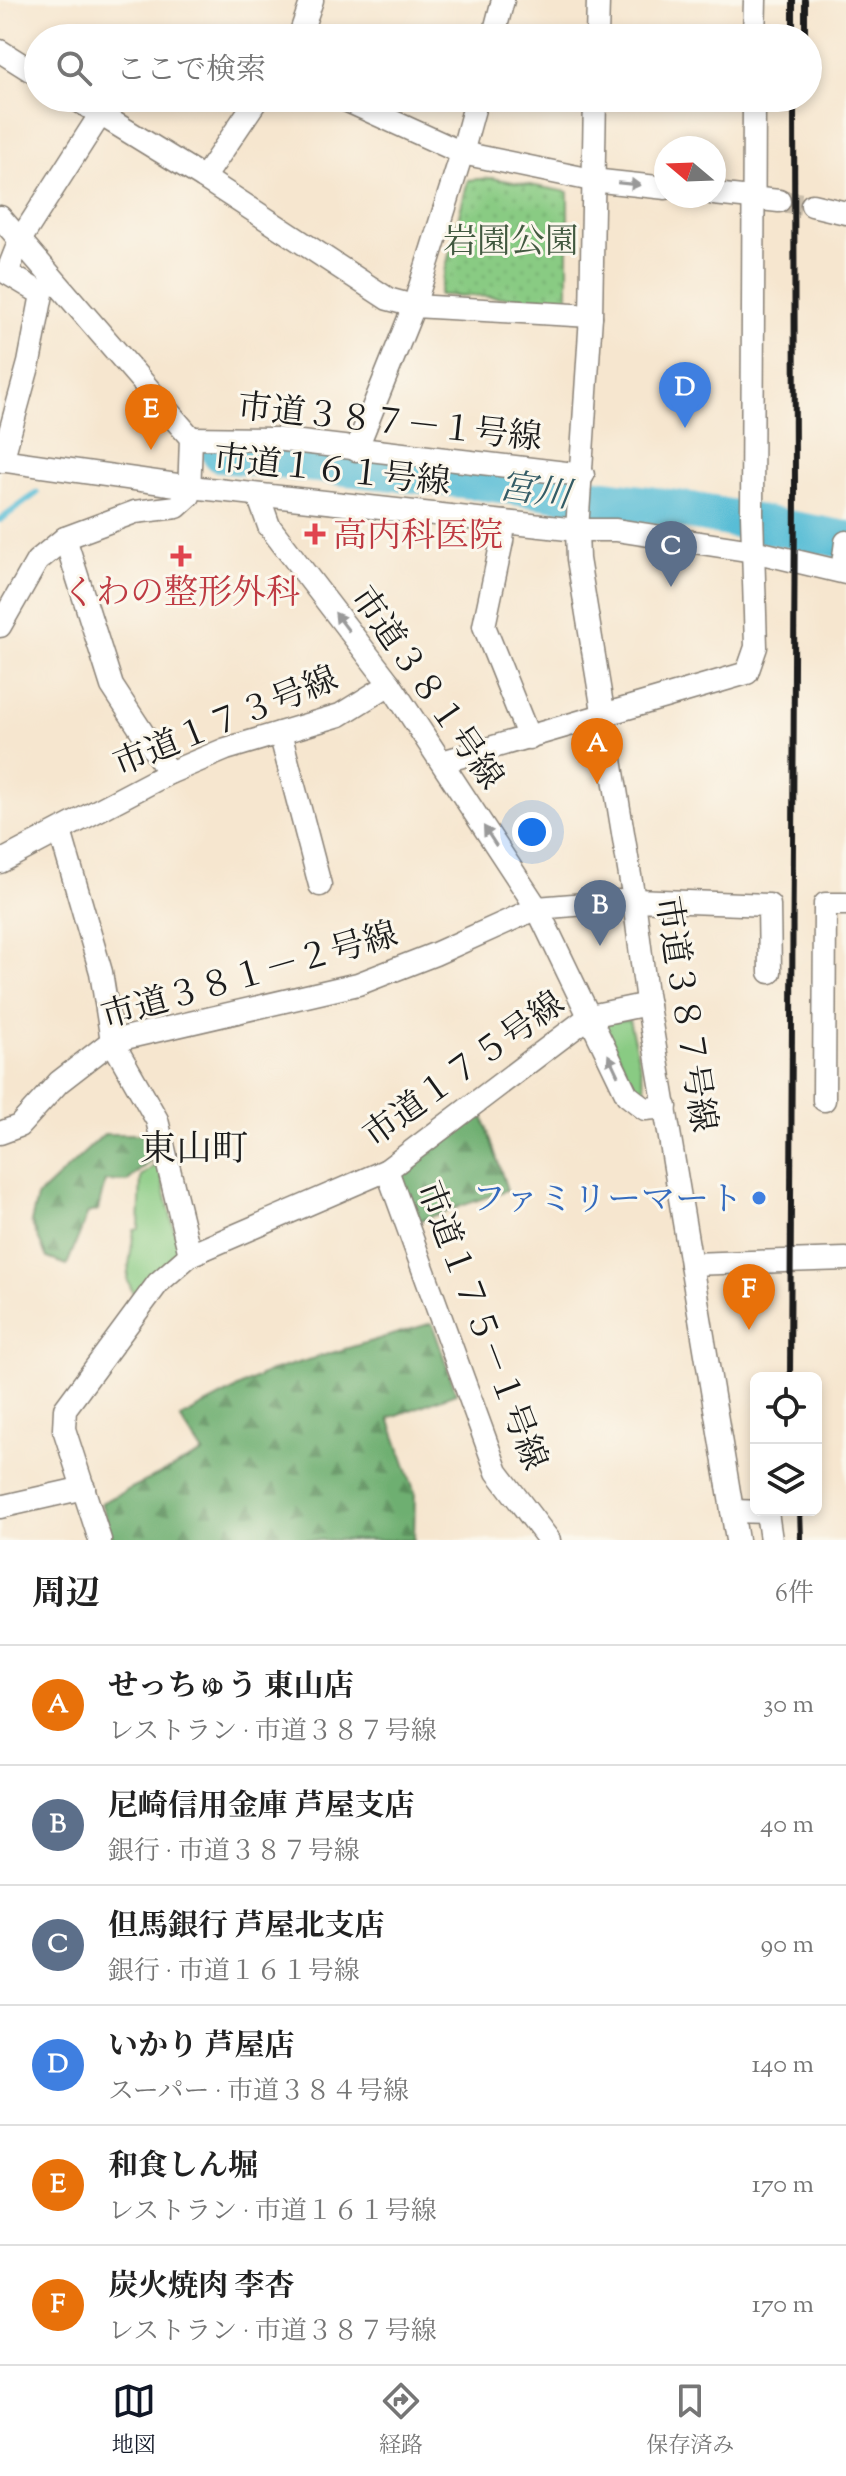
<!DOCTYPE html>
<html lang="ja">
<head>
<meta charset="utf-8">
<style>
	:root { --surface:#fff; --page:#f6f6f6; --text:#222; --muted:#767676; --line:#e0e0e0; --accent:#111827 }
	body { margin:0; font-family:"Sorts Mill Goudy","Noto Serif JP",serif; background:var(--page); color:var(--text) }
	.controls { position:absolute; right:24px; bottom:24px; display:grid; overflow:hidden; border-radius:12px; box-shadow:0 4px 12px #0003 }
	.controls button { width:72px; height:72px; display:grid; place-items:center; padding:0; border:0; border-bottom:2px solid var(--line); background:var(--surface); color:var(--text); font:40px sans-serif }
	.compass { position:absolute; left:654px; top:136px; width:72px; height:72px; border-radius:50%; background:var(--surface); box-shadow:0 4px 12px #0003; rotate:289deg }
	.you { position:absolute; left:532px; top:832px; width:28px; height:28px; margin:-20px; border:6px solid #fff; border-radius:50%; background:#1a73e8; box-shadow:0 0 0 12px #1a73e833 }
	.badge { display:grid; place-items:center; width:52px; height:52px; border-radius:50%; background:var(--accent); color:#fff; font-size:26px; font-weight:700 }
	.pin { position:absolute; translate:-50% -66px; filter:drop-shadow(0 2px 4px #0008) }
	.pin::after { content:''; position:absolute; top:42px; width:28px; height:24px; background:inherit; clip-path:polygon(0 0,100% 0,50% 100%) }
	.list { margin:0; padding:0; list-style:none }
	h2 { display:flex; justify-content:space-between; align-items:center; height:104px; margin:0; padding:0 32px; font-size:34px }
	h2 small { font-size:26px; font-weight:400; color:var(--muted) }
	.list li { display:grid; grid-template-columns:52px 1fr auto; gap:24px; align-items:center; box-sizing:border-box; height:120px; padding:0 32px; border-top:2px solid var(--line) }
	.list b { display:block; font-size:30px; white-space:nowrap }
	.list p { margin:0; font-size:26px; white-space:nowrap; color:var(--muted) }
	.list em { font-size:26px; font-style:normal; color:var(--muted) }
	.icon { flex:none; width:44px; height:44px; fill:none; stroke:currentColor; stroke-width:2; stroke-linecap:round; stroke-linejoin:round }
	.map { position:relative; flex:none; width:846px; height:1540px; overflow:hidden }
	.search { position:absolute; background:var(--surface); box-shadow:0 4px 12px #0003; left:24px; right:24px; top:24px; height:88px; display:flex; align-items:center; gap:20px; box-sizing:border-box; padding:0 28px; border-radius:44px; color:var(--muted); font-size:30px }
	.sheet { height:824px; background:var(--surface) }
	nav { display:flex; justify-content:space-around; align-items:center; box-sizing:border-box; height:112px; border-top:2px solid var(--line); background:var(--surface); font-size:22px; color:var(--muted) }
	nav a { display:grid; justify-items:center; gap:4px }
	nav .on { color:var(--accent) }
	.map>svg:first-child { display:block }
	.green { fill:#89cb83; stroke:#527450; stroke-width:2 }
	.forest { fill:url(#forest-firs); stroke:#456646; stroke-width:2 }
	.park { fill:url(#park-dots); stroke:#527450; stroke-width:2 }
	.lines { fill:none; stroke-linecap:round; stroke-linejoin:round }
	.stream { stroke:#58bdd6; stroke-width:6 }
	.river { stroke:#58bdd6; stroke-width:38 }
	.minor-tunnel { stroke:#cabeab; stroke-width:22; stroke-dasharray:22 11; stroke-linecap:butt }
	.minor-casing { stroke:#898176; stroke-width:25 }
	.minor { stroke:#fff; stroke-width:22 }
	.rail { stroke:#1c1c1c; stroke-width:6 }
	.oneway { fill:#999 }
	.health-dot { fill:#e0444e; stroke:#fbf7ec; stroke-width:3 }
	.shop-dot { fill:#3f7fe0; stroke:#fbf7ec; stroke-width:3 }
	.labels { text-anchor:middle; stroke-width:6; stroke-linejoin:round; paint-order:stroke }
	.park-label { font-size:34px; fill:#425940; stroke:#fbf7ec }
	.street-label { font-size:34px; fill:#1c1c1c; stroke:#fbf7ec }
	.health-label { font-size:34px; fill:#be3a42; stroke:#fbf7ec; text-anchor:start }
	.shop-label { font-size:34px; fill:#366cbe; stroke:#fbf7ec; text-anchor:end }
	.water-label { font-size:36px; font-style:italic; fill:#345c66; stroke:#fbf7ec }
	.neighbourhood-label { font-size:36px; fill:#1c1c1c; stroke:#fbf7ec }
</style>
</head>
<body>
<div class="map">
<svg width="846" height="1540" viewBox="0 0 846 1540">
	<defs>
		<pattern id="forest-firs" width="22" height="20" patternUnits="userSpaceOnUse" patternTransform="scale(2)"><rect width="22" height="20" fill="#6eaf71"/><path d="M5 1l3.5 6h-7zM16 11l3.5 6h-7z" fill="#5a8e5c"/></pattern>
		<pattern id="park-dots" width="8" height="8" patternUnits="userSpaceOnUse" patternTransform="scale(2)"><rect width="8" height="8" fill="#89cb83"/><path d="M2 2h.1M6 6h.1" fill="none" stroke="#76ae71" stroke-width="1.8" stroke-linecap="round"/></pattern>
	</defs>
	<rect width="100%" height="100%" fill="#fbf7ec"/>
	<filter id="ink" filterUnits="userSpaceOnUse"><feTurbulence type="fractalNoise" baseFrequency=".0125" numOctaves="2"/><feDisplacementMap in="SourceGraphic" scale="16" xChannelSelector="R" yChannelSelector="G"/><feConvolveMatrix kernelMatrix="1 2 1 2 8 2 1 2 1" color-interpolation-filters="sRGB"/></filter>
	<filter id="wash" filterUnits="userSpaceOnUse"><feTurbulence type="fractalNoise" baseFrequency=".006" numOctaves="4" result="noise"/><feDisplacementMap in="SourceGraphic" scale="32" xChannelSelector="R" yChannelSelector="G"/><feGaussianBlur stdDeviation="1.8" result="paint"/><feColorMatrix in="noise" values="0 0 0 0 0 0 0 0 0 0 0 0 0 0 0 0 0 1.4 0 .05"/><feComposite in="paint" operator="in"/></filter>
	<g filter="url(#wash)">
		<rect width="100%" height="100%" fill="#f6e6cf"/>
		<g class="green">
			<polygon points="629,1020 647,1095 636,1093 606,1027 607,1021"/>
			<polygon points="158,1163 179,1249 135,1297 127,1279 134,1230 139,1229 141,1176"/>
		</g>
		<g class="forest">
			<polygon points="480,1107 507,1190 416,1222 398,1171"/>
			<polygon points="104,1134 149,1134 150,1161 127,1182 105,1181 98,1210 88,1213 67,1265 47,1258 31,1222 37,1197"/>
			<polygon points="432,1323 456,1393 389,1418 415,1493 414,1540 113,1540 101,1503 203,1453 180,1418 268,1372"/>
		</g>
		<polygon class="park" points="492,178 568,192 568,299 439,295 468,180"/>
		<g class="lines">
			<polyline class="stream" points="0,520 37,493"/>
			<polyline class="river" points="221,454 471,480 691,511 846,540"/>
		</g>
	</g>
	<g filter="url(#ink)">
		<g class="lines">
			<polyline class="minor-tunnel" points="779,201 812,205"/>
			<defs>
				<g id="minor">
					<polyline points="299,38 312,0"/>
					<polyline points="493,38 503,0"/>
					<polyline points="597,38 598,0"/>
					<polyline points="754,38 755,0"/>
					<polyline points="0,51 38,75"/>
					<polyline points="74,98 204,178 388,299 414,306 591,316"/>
					<polyline points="341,98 462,153 592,180 666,188"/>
					<polyline points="595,98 591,316 577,530 578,559 634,900 646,994 737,1540"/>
					<polyline points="204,178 258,98"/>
					<polyline points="714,194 779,201"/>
					<polyline points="812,205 846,213"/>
					<polyline points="0,217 191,438 189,496 177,507 135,512 65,538 37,561 0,626"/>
					<polyline points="191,438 275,439 583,475"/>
					<polyline points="356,450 414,306 462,153 477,98"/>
					<polyline points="0,460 191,487 577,530 616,530 753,551 846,573"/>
					<polyline points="2,461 29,363 42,294 7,273 20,240 100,115"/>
					<polyline points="258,495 269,526 390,684 537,908 627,1095 645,1109 666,1107"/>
					<polyline points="504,522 502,541 484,626 529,738"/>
					<polyline points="65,538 112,686 169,773"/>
					<polyline points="842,571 846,542"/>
					<polyline points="280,733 320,885"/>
					<polyline points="442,762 747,673 756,647 752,514 754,98"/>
					<polyline points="60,831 101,972 112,1041 157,1120 190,1255"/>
					<polyline points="0,862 169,773 226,749 340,715 390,684"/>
					<polyline points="824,1100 825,904 846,904"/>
					<polyline points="0,1133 19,1126 59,1082 112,1041 358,984 435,954 537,908 634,900 769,905 770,972"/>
					<polyline points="387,1170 497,1472 549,1540"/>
					<polyline points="691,1264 846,1259"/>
					<polyline points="0,1507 84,1488"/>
					<polyline points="732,1511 767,1512 771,1540"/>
					<polyline points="100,1540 64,1429 65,1409 158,1283 190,1255 387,1170 590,1016 648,1004"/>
				</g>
			</defs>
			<use href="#minor" class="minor-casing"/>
			<use href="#minor" class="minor"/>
			<g class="rail">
				<polyline points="793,0 793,38"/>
				<polyline points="805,38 805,0"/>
				<polyline points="790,1378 795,488 794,98"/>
				<polyline points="800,1510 801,1540"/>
			</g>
		</g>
		<defs><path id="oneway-solid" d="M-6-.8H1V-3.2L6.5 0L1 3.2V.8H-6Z" transform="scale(2)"/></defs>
		<g class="oneway">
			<use href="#oneway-solid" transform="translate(629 184) rotate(6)"/>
			<use href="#oneway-solid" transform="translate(342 622) rotate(-127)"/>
			<use href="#oneway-solid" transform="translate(490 836) rotate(-123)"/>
			<use href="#oneway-solid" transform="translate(613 1065) rotate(-115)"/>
		</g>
	</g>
	<g class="health-dot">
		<path d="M311 522h8v8h8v8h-8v8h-8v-8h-8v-8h8z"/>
		<path d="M177 544h8v8h8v8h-8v8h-8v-8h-8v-8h8z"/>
	</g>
	<circle class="shop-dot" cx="759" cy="1198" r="8"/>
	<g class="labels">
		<g class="park-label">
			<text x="511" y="252">岩園公園</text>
		</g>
		<g class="street-label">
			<text transform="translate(390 421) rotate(6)" y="12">市道３８７－１号線</text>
			<text transform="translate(332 469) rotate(6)" y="12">市道１６１号線</text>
			<text transform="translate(428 687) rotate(55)" y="12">市道３８１号線</text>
			<text transform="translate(225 720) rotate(-22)" y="12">市道１７３号線</text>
			<text transform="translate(249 974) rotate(-16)" y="12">市道３８１－２号線</text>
			<text transform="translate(687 1014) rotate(81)" y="12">市道３８７号線</text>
			<text transform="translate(463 1068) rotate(-36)" y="12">市道１７５号線</text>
			<text transform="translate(483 1325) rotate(69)" y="12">市道１７５－１号線</text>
		</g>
		<g class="health-label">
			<text x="333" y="546">高内科医院</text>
			<text x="181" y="603" text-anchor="middle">くわの整形外科</text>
		</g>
		<g class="shop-label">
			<text x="743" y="1210">ファミリーマート</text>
		</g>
		<g class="water-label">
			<text transform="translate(535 489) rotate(8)" y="13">宮川</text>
		</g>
		<g class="neighbourhood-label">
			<text x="194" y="1160">東山町</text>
		</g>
	</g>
</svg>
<div class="controls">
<button><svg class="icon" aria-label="locate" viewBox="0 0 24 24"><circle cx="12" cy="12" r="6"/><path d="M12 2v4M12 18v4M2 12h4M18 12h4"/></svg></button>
<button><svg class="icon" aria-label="layers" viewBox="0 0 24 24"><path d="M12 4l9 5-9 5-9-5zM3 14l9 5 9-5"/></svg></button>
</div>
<svg class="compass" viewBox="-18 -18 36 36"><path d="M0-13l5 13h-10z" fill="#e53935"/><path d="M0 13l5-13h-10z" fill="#767676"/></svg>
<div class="you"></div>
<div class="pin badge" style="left:597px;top:784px;background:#e8710a">A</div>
<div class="pin badge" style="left:600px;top:946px;background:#5c6f8a">B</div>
<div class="pin badge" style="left:671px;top:587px;background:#5c6f8a">C</div>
<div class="pin badge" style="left:685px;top:428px;background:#3f7fe0">D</div>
<div class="pin badge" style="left:151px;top:450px;background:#e8710a">E</div>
<div class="pin badge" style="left:749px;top:1330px;background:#e8710a">F</div>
<div class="search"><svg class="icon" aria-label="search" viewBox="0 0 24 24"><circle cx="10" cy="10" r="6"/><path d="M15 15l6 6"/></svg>ここで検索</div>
</div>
<section class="sheet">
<h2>周辺<small>6件</small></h2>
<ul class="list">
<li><span class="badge" style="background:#e8710a">A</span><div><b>せっちゅう 東山店</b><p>レストラン · 市道３８７号線</p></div><em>30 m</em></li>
<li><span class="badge" style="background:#5c6f8a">B</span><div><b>尼崎信用金庫 芦屋支店</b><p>銀行 · 市道３８７号線</p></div><em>40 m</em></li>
<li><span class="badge" style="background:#5c6f8a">C</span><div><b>但馬銀行 芦屋北支店</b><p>銀行 · 市道１６１号線</p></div><em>90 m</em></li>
<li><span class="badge" style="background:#3f7fe0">D</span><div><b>いかり 芦屋店</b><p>スーパー · 市道３８４号線</p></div><em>140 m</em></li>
<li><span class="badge" style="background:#e8710a">E</span><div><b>和食しん堀</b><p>レストラン · 市道１６１号線</p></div><em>170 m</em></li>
<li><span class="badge" style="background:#e8710a">F</span><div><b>炭火焼肉 李杏</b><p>レストラン · 市道３８７号線</p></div><em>170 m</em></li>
</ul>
</section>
<nav>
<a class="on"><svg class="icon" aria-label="map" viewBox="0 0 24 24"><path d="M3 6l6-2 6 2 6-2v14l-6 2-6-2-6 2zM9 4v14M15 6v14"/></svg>地図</a>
<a><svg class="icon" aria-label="directions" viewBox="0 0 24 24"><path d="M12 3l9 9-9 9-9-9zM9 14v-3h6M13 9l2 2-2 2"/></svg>経路</a>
<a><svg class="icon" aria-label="saved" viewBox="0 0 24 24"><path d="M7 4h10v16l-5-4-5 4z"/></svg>保存済み</a>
</nav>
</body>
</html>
